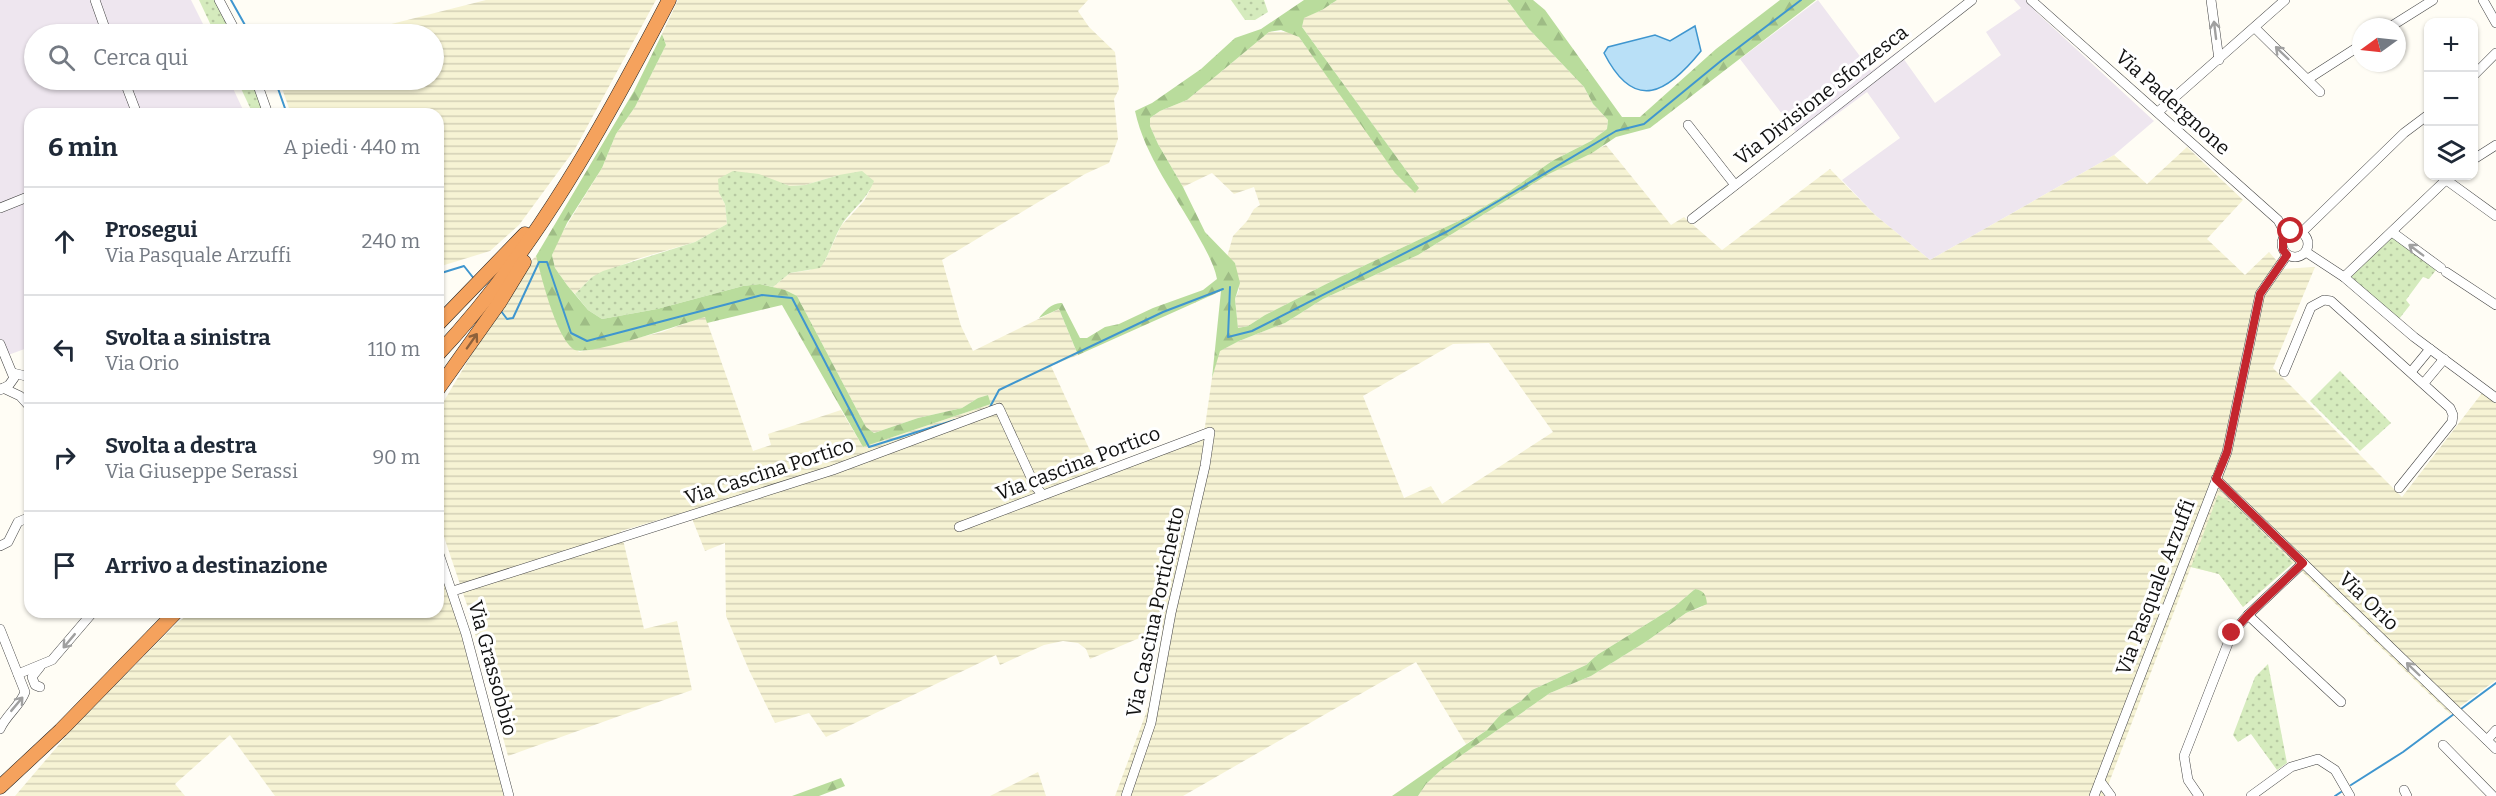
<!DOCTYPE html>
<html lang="it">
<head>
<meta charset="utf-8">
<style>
	:root { --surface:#fff; --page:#f6f6f7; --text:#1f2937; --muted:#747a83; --line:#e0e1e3 }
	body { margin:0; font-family:Bitter,serif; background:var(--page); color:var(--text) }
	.controls { position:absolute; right:18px; top:18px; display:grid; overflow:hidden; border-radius:12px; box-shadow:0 2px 4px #0004 }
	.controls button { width:54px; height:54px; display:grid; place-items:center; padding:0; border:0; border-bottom:2px solid var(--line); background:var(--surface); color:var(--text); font:30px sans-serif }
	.compass { position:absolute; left:2352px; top:18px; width:54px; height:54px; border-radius:50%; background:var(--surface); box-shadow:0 2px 4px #0004; rotate:255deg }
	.stop { position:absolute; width:18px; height:18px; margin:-14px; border:4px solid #c4262e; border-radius:50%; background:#fff }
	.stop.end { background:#c4262e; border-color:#fff; box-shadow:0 2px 6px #0008 }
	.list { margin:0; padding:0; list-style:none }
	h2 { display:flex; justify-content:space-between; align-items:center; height:78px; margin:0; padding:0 24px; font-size:26px }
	h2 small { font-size:20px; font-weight:400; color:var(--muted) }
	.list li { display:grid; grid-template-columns:39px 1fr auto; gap:18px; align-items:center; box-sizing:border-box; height:108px; padding:0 24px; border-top:2px solid var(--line) }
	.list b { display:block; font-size:22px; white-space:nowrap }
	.list p { margin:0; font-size:20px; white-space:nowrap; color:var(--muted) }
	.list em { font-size:20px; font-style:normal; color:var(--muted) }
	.icon { flex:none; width:33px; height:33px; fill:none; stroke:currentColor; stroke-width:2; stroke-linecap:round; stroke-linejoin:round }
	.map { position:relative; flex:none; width:2496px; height:796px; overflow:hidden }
	.search { position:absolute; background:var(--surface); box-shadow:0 2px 4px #0004; left:24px; top:24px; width:420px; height:66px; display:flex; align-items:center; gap:15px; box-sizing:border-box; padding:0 21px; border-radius:33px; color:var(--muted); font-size:22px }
	.panel { position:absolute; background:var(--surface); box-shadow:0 2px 4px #0004; left:24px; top:108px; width:420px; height:510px; border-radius:18px }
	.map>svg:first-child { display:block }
	.industrial { fill:#eee6ef }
	.farmland { fill:url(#farmland-rules); fill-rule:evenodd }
	.grass { fill:url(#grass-dots) }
	.forest { fill:url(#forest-firs) }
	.water { fill:#b9e0f7; stroke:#3f96cf; stroke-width:1.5 }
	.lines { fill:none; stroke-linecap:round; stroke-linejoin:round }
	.stream { stroke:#3f96cf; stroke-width:2 }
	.minor-casing { stroke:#444; stroke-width:10 }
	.highway-casing { stroke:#222; stroke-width:15 }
	.minor { stroke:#fff; stroke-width:9 }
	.highway { stroke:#f5a25d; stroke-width:14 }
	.oneway { stroke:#a0a0a0 }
	.oneway2 { stroke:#8e613b }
	.route { stroke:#c4262e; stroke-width:8 }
	.labels { text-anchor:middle; stroke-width:6; stroke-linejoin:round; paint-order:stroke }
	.street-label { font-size:20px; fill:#111; stroke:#fff }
</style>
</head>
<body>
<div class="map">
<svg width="2496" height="796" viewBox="0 0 2496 796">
	<defs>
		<pattern id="farmland-rules" width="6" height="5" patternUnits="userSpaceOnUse" patternTransform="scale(1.5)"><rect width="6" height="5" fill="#f6f3d4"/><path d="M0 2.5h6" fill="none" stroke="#d2cfb5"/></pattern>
		<pattern id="grass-dots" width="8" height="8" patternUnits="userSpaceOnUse" patternTransform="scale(1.5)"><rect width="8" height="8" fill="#d5ebbd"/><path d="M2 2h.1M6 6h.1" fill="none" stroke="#b6c8a1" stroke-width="1.8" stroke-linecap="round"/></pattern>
		<pattern id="forest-firs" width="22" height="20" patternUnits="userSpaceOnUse" patternTransform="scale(1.5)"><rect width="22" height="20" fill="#b9dc9c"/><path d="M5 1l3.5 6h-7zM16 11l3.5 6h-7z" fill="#9ebc85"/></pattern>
	</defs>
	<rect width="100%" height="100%" fill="#fffdf5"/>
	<g class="industrial">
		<polygon points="0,0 191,0 208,34 34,34 34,80 229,80 245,114 30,114 30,347 0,358"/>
		<polygon points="1818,0 1871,71 1898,51 1935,103 2001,55 1986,32 2021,8 2014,0 2035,0 2035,11 2154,121 2114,155 1930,260 1875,215 1842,180 1900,138 1867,92 1802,140 1740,59"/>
	</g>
	<g class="farmland">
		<polygon points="486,0 656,0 575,149 519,225 490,251 438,267 438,114 291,114 279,80 434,80 434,34 352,34"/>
		<path d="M678,0H1088L1078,11L1089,27L1115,52L1119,89L1114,99L1118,139L1109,163L1085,174L942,260L961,326L973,351L1059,309L1078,355L1051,366L1099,470L1204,433L1212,378L1219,351L1239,341L1285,323L1323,299L1418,255L1549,174L1606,145L1671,225L1684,217L1722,250L1830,169L1875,215L1930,260L2114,155L2147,184L2187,147L2243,200L2207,239L2245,275L2269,252L2284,269L2315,267L2273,368L2402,497L2482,393L2496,403V680L2450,714L2293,563L2243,607L2219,574L2191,567L2104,796H1418L1426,784L1442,769L1550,693L1591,676L1647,641L1686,613L1702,607L1695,589L1674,607L1597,655L1586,665L1532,690L1521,701L1501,714L1487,730L1466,744L1416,662L1183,796H1115L1149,705L1163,628L1090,659L1086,649L1078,643L1063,641L1044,645L1000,665L996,655L826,737L809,713L775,723L749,670L726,616L725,543L705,551L689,511L621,531L644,629L677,621L692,690L508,756L468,608L438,519V411L479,342L528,264L536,256L550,304L562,331L579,352L662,332L705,316L753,451L771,445L768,434L841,410L863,447L991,404L988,395L978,398L962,408L918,418L874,433L866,427L797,296L773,287L790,273L810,270L825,261L841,226L864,201L870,190L839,175L805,185L790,186L778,182L719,193L725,204L727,224L695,242L637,259L592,277L575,294L567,285L555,268L552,255L557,241L602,168L616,134L635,107L666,45L662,34ZM1489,343L1553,432L1442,504L1431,486L1404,498L1363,396L1453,344Z"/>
		<polygon points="1337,0 1507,0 1528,28 1584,87 1593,104 1608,120 1607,129 1591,141 1552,161 1504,195 1465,218 1340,277 1265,315 1248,326 1238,328 1235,299 1239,290 1235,263 1227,257 1233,236 1247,221 1254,209 1260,205 1254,187 1234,194 1212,173 1183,187 1158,144 1150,126 1150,118 1160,111 1187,100 1269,32 1289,32 1299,37 1385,157 1419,188 1302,27 1303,18 1322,10"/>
		<polygon points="438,567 459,626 504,796 275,796 230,735 175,784 185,796 15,796 74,727 177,623 191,612 438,612"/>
		<polygon points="1038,772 1046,796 990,796"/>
	</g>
	<g class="grass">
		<polygon points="199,0 216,0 235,34 215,34"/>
		<polygon points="1231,0 1264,0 1268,12 1255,20 1245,20"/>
		<polygon points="237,80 253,80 266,114 253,114"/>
		<path d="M733,171L759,174L790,186L805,185L839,175L862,171L874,181C865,203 852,208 841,226C833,239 830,255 820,268L790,273L773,287L760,284L743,286L657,309L602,319L588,310L575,294L592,277L603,271L695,242L727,224L725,204L719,193L718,179Z"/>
		<polygon points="2393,237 2436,270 2429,279 2423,277 2406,300 2410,305 2399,319 2350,278"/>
		<polygon points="2340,371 2391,423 2360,451 2310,401"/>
		<polygon points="2218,495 2234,504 2293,563 2243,607 2219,574 2191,567"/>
		<polygon points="2268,664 2287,763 2277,770 2251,734 2238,742 2233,735 2255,677"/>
	</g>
	<g class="forest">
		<path d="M1304,0H1337L1322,10L1304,18L1302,27L1419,188L1415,193L1395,173L1299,37L1281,30L1269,32L1187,100L1160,111L1150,118V126L1158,144L1183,187L1205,232L1235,263L1240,283L1235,299L1238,328L1248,326L1265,315L1340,277L1465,218L1504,195L1552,161L1591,141L1607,129L1608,120L1593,104L1584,87L1528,28L1507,0H1533L1545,10L1622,117H1640L1716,49L1780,0H1816L1650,128L1616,137L1592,153L1549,174L1418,255L1323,299L1285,323L1239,341L1220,351L1212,378L1221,291L1078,355L1059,309L1039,318C1044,311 1053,302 1062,303L1080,338H1087L1105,327L1119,324L1153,308L1203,290L1217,279C1214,264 1206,250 1198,236C1176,195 1145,157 1135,111L1152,103L1201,69L1235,38L1261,29Z"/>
		<path d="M662,34L666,45L635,107L616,134L602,168L567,223L552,255L555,268L567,285L588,310L602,319L657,309L743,286L760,284L785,290L797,296L866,427L874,433L918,418L962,408L978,398L988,395L991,404L863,447L782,305L707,323L705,317C687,322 584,359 573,349C555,334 542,279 536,256L634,91Z"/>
		<path d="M1695,589C1704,591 1706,594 1707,604L1686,613L1647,641L1591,676L1550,693L1442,769L1426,784L1418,796H1392L1487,730L1501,714L1521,701L1532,690L1586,665L1597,655L1674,607Z"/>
		<polygon points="841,778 845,786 819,796 792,796"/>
	</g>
	<path class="water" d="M1695,26L1701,51C1668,92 1635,114 1604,53L1608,47L1655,35L1670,41Z"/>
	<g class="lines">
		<g class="stream">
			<polyline points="231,0 250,34"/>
			<polyline points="275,80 287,114"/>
			<polyline points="438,274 464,266 475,280"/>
			<polyline points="1230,287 1228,337 1252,331 1448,231 1616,131 1644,124 1722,60 1801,0"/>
			<polyline points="501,311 507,319 513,318 539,262 547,262 571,333 587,341 762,295 792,298 869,447 955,420"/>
			<polyline points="990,407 999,390 1163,312 1223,289"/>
			<polyline points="2461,709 2496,683"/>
			<polyline points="2351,785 2403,752 2454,714"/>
			<polyline points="2335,796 2341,792"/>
		</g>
		<defs>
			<g id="minor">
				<polyline points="95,0 107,34"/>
				<polyline points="219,0 237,34"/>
				<polyline points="2031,0 2278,220 2286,235"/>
				<polyline points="2211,0 2219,60"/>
				<polyline points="2483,0 2496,23"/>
				<polyline points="2390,27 2433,0"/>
				<polyline points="2255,28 2320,92"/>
				<polyline points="2474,75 2496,53"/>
				<polyline points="2308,79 2361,45"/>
				<polyline points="124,80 137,114"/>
				<polyline points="256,80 268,114"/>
				<polyline points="2158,112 2285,0"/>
				<polyline points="1688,125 1735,185"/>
				<polyline points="2474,159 2496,145"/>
				<polyline points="2445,179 2496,216"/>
				<polyline points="0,208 30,196"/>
				<polyline points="1692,219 1972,0"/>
				<circle cx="2295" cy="244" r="13"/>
				<polyline points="2302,232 2404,133 2428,115"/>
				<polyline points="2392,232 2441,268"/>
				<polyline points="2306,252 2344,277 2414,337 2496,398"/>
				<polyline points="2446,272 2496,305"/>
				<polyline points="2344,277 2450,176"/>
				<polyline points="0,344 14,378 9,385 0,390"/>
				<polyline points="2284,372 2311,307 2324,300 2331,301 2450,408 2453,415 2452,422 2399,488"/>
				<polyline points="2411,372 2430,349"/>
				<polyline points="13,373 30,377"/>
				<polyline points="2424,383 2444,359"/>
				<polyline points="3,388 20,396 30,407"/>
				<polyline points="2216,479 2496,749"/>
				<polyline points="959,527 1210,432 1205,466 1171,613 1151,723 1126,796"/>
				<polyline points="0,546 8,542 18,522 30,517"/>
				<polyline points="438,551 466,634 509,796"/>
				<polyline points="453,591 833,470 999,408 1035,486 1043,495"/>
				<polyline points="2248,615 2341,702"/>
				<path d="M0,629L25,692C20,706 6,715 0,729"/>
				<polyline points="40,667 32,677 35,685 40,687"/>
				<polyline points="18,674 52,660 93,612"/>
				<polyline points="2487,740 2496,730"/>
				<polyline points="2443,745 2493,796"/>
				<polyline points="2100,781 2111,796"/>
				<polyline points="2404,790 2407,796"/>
				<polyline points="2094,796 2227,452 2260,294 2287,255"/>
				<polyline points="2199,796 2188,780 2184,756 2232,633 2248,615 2303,563"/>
				<polyline points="2251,796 2291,767 2318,759 2335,770 2350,796"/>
			</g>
			<g id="highway">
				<polyline points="438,324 525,234"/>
				<path d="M438,354C535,251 604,125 669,0"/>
				<polyline points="438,389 499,303 524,262"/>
				<polyline points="0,787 61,730 176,612"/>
			</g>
		</defs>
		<use href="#minor" class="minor-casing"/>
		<use href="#highway" class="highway-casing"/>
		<use href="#minor" class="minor"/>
		<use href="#highway" class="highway"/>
	</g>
	<defs><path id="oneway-shaft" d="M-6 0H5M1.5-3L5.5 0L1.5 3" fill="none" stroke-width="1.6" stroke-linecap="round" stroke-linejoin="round" transform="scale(1.5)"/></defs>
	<g class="oneway">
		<use href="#oneway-shaft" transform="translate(2215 30) rotate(-97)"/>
		<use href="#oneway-shaft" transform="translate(2282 53) rotate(-136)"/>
		<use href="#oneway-shaft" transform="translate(2416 250) rotate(-143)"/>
		<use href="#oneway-shaft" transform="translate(69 641) rotate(130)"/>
		<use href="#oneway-shaft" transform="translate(2413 669) rotate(-136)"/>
		<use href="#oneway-shaft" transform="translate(17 704) rotate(-50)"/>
	</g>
	<use class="oneway2" href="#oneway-shaft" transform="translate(472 341) rotate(-55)"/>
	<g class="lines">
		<polyline class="route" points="2232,633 2248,615 2303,563 2216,479 2227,452 2260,294 2287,255 2283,250 2283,239 2291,231"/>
	</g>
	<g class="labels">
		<g class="street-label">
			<text transform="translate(1821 95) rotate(-38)" y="7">Via Divisione Sforzesca</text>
			<text transform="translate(2173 102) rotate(42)" y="7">Via Padergnone</text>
			<text transform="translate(1078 463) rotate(-21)" y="7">Via cascina Portico</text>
			<text transform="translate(769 471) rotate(-18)" y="7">Via Cascina Portico</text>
			<text transform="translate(2155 587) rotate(-69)" y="7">Via Pasquale Arzuffi</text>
			<text transform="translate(2369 601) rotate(44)" y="7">Via Orio</text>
			<text transform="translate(1155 612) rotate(-78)" y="7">Via Cascina Portichetto</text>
			<text transform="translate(493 668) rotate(75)" y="7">Via Grassobbio</text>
		</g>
	</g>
</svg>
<div class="controls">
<button>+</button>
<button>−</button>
<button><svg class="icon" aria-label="layers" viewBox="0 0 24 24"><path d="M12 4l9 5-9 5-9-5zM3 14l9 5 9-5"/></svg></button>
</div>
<svg class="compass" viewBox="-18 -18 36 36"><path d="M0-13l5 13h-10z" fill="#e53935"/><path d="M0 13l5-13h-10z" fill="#747a83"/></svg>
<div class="stop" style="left:2291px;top:231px"></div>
<div class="stop end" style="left:2232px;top:633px"></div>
<div class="search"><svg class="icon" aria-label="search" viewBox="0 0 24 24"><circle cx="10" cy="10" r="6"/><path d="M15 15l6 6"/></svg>Cerca qui</div>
<section class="panel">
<h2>6 min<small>A piedi · 440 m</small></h2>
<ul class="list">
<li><svg class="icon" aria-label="ahead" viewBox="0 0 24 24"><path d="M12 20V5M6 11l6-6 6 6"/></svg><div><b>Prosegui</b><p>Via Pasquale Arzuffi</p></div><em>240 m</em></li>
<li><svg class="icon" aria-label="left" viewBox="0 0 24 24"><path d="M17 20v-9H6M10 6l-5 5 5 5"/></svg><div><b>Svolta a sinistra</b><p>Via Orio</p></div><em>110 m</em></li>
<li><svg class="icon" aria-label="right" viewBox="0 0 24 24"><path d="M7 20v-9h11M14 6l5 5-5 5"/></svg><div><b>Svolta a destra</b><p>Via Giuseppe Serassi</p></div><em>90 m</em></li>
<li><svg class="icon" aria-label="arrive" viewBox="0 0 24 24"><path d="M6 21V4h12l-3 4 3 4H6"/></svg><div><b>Arrivo a destinazione</b></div></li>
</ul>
</section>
</div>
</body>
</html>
